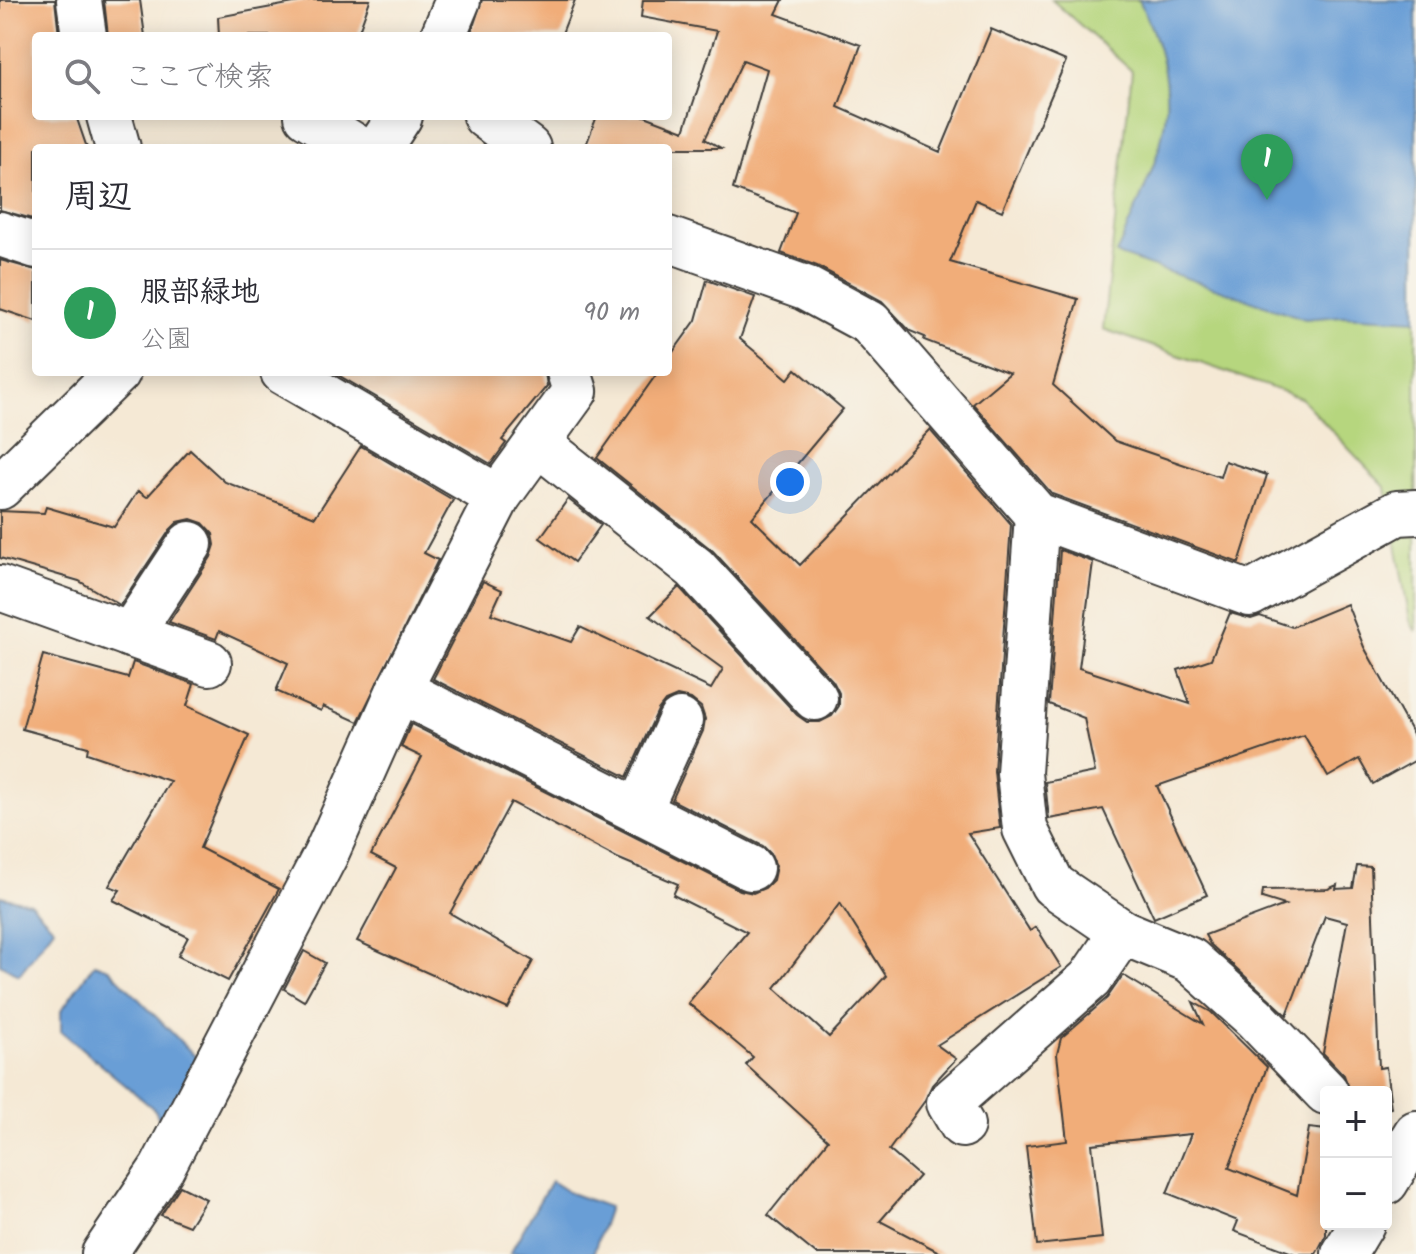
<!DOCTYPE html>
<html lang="ja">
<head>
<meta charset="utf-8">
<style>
	:root { --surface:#fff; --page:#f7f7f7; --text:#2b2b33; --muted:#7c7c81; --line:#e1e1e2; --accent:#d93025 }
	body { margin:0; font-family:Kalam,"Klee One",sans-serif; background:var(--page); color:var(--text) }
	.controls { position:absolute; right:24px; bottom:24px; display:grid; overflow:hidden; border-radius:8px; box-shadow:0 4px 20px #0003 }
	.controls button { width:72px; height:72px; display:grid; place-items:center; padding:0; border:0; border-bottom:2px solid var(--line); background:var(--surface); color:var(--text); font:40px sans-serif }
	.you { position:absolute; left:790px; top:482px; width:28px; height:28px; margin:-20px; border:6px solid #fff; border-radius:50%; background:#1a73e8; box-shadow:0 0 0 12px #1a73e833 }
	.badge { display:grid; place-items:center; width:52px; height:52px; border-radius:50%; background:var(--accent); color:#fff; font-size:26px; font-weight:700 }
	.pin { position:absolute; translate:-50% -66px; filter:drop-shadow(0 2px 4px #0008) }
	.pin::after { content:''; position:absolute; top:42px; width:28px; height:24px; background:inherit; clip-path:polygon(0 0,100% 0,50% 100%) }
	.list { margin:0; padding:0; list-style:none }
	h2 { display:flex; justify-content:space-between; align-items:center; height:104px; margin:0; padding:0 32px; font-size:34px }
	h2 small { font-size:26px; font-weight:400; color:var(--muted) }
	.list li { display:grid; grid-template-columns:52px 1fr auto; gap:24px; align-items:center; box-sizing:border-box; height:128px; padding:0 32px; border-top:2px solid var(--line) }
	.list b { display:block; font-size:30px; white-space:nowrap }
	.list p { margin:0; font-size:26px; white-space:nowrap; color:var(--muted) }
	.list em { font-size:26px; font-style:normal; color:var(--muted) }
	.icon { flex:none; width:44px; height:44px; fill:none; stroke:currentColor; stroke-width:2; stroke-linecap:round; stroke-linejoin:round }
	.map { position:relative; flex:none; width:1416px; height:1254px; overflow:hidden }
	.search { position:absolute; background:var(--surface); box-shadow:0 4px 20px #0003; left:32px; top:32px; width:640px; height:88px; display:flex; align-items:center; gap:20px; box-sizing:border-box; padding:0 28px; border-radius:8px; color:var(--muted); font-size:30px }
	.panel { position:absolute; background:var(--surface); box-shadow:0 4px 20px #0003; left:32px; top:144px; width:640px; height:232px; border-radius:8px }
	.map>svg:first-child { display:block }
	.green { fill:#b6d67e; stroke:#69794d; stroke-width:2 }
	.water { fill:#699ed6; stroke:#425d79; stroke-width:2 }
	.building { fill:#f1ad79; fill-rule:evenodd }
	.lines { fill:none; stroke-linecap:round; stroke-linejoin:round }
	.minor-casing { stroke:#3d3b38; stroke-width:48 }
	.minor { stroke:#fff; stroke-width:44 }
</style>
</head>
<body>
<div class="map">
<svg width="1416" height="1254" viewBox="0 0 1416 1254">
	<rect width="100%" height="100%" fill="#f7f3e8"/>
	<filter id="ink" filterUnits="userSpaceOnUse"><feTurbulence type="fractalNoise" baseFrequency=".0125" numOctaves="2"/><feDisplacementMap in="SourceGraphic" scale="16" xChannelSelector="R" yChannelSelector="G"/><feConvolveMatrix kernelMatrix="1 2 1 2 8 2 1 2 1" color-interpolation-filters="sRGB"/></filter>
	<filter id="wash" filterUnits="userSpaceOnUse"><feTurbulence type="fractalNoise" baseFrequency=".006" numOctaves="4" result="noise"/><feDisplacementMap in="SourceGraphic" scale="32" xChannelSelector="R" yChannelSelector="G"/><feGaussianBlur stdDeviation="1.8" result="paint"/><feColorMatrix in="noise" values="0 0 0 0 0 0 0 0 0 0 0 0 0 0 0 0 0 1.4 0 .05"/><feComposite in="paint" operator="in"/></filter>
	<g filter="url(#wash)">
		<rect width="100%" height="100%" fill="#f5e9d5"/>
		<polygon class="green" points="1052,0 1416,0 1416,632 1410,621 1386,488 1301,398 1103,329 1132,71"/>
		<g class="water">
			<path d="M1139,0H1416V320L1342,316L1305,319L1116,254C1159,153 1192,107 1139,0Z"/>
			<polygon points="0,896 30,903 54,928 19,975 0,964"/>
			<polygon points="94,964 109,969 197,1058 165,1132 155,1110 61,1031 61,1011"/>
			<polygon points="551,1181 570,1193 609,1207 593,1254 510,1253"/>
		</g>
		<g id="blocks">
			<g class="building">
				<polygon points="0,0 55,0 59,36 36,36 36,116 76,116 87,148 36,148 36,220 0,210"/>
				<polygon points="104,0 140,0 145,36 108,36"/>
				<polygon points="310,0 370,0 357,36 219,36 218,17"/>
				<polygon points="482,0 575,0 561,36 470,36"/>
				<polygon points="643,0 783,0 776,14 861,45 838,107 940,152 991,29 1066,61 1002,211 976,200 950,262 1078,299 1053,385 1115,441 1220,477 1225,461 1267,475 1239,563 1052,494 973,404 1010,373 924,340 925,337 910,331 882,301 817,266 781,253 796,213 733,189 767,69 743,60 705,139 721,148 585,148 597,116 645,116 684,131 717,31 641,17"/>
				<polygon points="0,260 36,270 36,321 0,309"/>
				<path d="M707,280L755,297L740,339L788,379L796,369L843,409L752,518L800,565L930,430L1011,524L994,771L1000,828L968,833L1030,931L1036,927L1061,967L937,1045L956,1059L932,1085L924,1102L889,1150L919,1176L880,1221L943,1254H816L768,1215L828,1140L746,1065L753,1057L688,1003L747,932L673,895L678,884L617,858L511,802L450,913L533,961L508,1009L357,941L396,868L371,855L422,757L401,747L411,724L740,890L753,893L765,888L773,880L776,866L771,854L763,846L672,800L703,731L705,719L701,707L691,699L677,696L665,701L658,710L627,777L433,679L483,581L502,590L491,614L571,642L580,627L711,689L723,669L650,616L679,587L797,715L807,722H820L832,716L839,706V693L833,681L713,551L597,458L658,372H668V359L696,320ZM840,903L886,976L829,1037L775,988Z"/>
				<polygon points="333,372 545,372 547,386 502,440 506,443 491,464"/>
				<polygon points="361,446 453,500 424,553 438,560 358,722 323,706 321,711 276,691 288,663 219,631 216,639 169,622 211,557 215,545 213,534 203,523 191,519 178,522 170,530 120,605 79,581 0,558 0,511 44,513 46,507 114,527 138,491 147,497 190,450 225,482 315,517"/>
				<polygon points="568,499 601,525 574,562 540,538"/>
				<polygon points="1060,550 1093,562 1079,668 1190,704 1178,670 1211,659 1230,613 1251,619 1260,616 1292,627 1347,604 1364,647 1416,740 1416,760 1373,784 1359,759 1328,777 1304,735 1157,786 1207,895 1154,918 1103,809 1049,819 1045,782 1095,772 1084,718 1049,704"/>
				<polygon points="43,655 128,678 133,662 194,684 187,706 249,735 200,848 279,889 228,981 178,956 188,937 113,900 120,890 109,886 170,781 87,753 88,747 22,729"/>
				<polygon points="1357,866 1371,867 1379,1068 1386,1067 1391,1108 1386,1109 1386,1092 1350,1092 1344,1075 1323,1053 1347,922 1325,916 1287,1015 1210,944 1205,935 1285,905 1262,898 1263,890 1328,889 1337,885 1336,889 1353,888"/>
				<polygon points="304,951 325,963 304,1001 284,989"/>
				<polygon points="1123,975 1203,1024 1193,1002 1211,1012 1267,1067 1229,1168 1297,1195 1309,1128 1326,1130 1326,1235 1316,1254 1295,1254 1234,1231 1238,1221 1167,1193 1191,1134 1092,1144 1102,1238 1037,1245 1026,1146 1067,1141 1057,1054 1061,1038 1107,998"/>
				<polygon points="180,1186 206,1199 189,1226 161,1215"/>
			</g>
		</g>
	</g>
	<g filter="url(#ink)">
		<use href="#blocks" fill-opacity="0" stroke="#3d3b38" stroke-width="2"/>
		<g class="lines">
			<defs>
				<g id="minor">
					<polyline points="79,0 84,36"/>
					<polyline points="443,36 458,0"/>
					<polyline points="109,116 118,148"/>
					<polyline points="307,116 358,148"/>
					<polyline points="485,116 528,148"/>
					<polyline points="379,148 400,116"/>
					<polyline points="0,234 36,246"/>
					<polyline points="668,239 805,288 870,323 1037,515 1250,594 1397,513 1416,512"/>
					<polyline points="283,372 498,497"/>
					<polyline points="539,444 695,568 815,698"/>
					<polyline points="0,487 118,372"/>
					<polyline points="1037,515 1019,773 1025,829 1053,885 1122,932 1190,960 1254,1017 1326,1092"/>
					<polyline points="0,588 209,663"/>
					<polyline points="130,635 190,544"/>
					<polyline points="399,690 751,868"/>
					<polyline points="639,811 680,721"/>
					<polyline points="962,1125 949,1103 1090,979 1122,932"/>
					<polyline points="1386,1182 1416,1133"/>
					<polyline points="104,1254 162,1168 326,854 399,690 498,497 575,391 569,372"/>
					<polyline points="1344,1254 1362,1224"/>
				</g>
			</defs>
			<use href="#minor" class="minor-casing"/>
			<use href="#minor" class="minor"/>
		</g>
	</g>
</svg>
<div class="controls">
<button>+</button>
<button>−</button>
</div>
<div class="you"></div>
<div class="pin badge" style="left:1267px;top:200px;background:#2e9e5b">1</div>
<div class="search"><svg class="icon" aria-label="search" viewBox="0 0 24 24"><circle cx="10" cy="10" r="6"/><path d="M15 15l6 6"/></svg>ここで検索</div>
<section class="panel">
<h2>周辺<small></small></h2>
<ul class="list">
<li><span class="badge" style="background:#2e9e5b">1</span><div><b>服部緑地</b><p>公園</p></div><em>90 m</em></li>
</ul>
</section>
</div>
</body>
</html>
